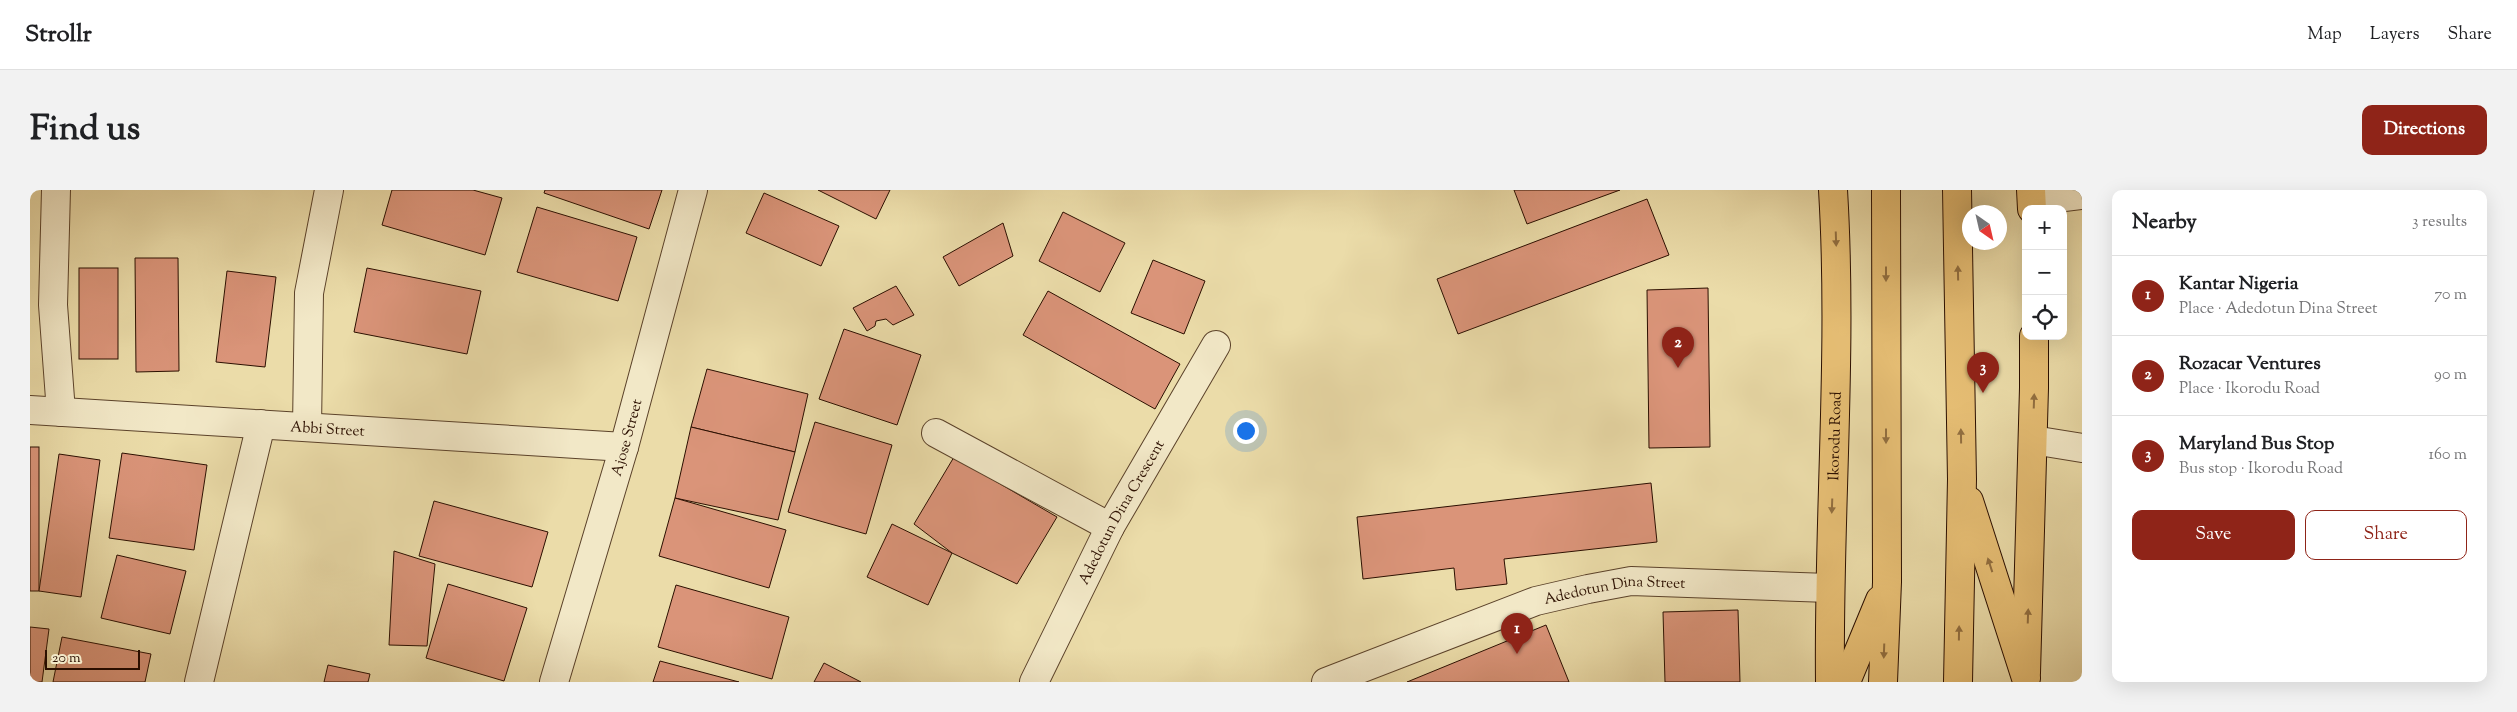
<!DOCTYPE html>
<html lang="en">
<head>
<meta charset="utf-8">
<style>
	:root { --surface:#fff; --page:#f2f2f2; --text:#202124; --muted:#757577; --line:#e0e0e0; --accent:#8f2418 }
	body { margin:0; font-family:"Sorts Mill Goudy",serif; background:var(--page); color:var(--text) }
	.controls { position:absolute; right:15px; top:15px; display:grid; overflow:hidden; border-radius:10px; box-shadow:0 5px 20px #0002 }
	.controls button { width:45px; height:45px; display:grid; place-items:center; padding:0; border:0; border-bottom:1px solid var(--line); background:var(--surface); color:var(--text); font:25px sans-serif }
	.compass { position:absolute; left:1932px; top:15px; width:45px; height:45px; border-radius:50%; background:var(--surface); box-shadow:0 5px 20px #0002; rotate:146deg }
	.scale { position:absolute; left:15px; bottom:12px; width:95px; box-sizing:border-box; padding-left:5px; border:2px solid #2b0f00; border-top:0; font-size:14px; line-height:18px; white-space:nowrap; color:#2b0f00; -webkit-text-stroke:4px #f2e8c7; paint-order:stroke }
	.you { position:absolute; left:1215px; top:240px; width:18px; height:18px; margin:-12px; border:4px solid #fff; border-radius:50%; background:#1a73e8; box-shadow:0 0 0 8px #1a73e833 }
	.badge { display:grid; place-items:center; width:32px; height:32px; border-radius:50%; background:var(--accent); color:#fff; font-size:16px; font-weight:700 }
	.pin { position:absolute; translate:-50% -41px; filter:drop-shadow(0 1px 2px #0008) }
	.pin::after { content:''; position:absolute; top:26px; width:18px; height:15px; background:inherit; clip-path:polygon(0 0,100% 0,50% 100%) }
	.list { margin:0; padding:0; list-style:none }
	h2 { display:flex; justify-content:space-between; align-items:center; height:65px; margin:0; padding:0 20px; font-size:21px }
	h2 small { font-size:16px; font-weight:400; color:var(--muted) }
	.list li { display:grid; grid-template-columns:32px 1fr auto; gap:15px; align-items:center; box-sizing:border-box; height:80px; padding:0 20px; border-top:1px solid var(--line) }
	.list b { display:block; font-size:19px; white-space:nowrap }
	.list p { margin:0; font-size:16px; white-space:nowrap; color:var(--muted) }
	.list em { font-size:16px; font-style:normal; color:var(--muted) }
	.actions { display:flex; gap:10px; padding:15px 20px }
	.actions a { flex:1; padding:11px 0; border:1px solid var(--accent); border-radius:10px; text-align:center; font-size:18px; color:var(--accent) }
	.actions .main { background:var(--accent); color:#fff }
	.icon { flex:none; width:28px; height:28px; fill:none; stroke:currentColor; stroke-width:2; stroke-linecap:round; stroke-linejoin:round }
	.map { position:relative; flex:none; width:2052px; height:492px; overflow:hidden; border-radius:10px }
	header { display:flex; align-items:center; gap:30px; box-sizing:border-box; height:70px; padding:0 25px; background:var(--surface); border-bottom:1px solid var(--line) }
	header strong { font-size:24px }
	nav { display:flex; gap:28px; margin-inline-start:auto; font-size:18px }
	.intro { display:flex; align-items:center; justify-content:space-between; box-sizing:border-box; height:120px; padding:0 30px }
	h1 { margin:0; font-size:35px }
	.button { padding:12px 22px; border-radius:10px; background:var(--accent); color:#fff; font-size:18px; font-weight:700 }
	main { display:flex; gap:30px; padding:0 30px }
	aside { flex:1; background:var(--surface); border-radius:10px; box-shadow:0 5px 20px #0002 }
	.map>svg:first-child { display:block }
	.building { fill:#da9479; stroke:#2b0f00 }
	.lines { fill:none; stroke-linecap:round; stroke-linejoin:round }
	.minor-casing { stroke:#5b422a; stroke-width:30 }
	.major-casing { stroke:#2b0f00; stroke-width:30 }
	.highway-casing { stroke:#2b0f00; stroke-width:30 }
	.minor { stroke:#f2e8c7; stroke-width:28 }
	.major { stroke:#e6be74; stroke-width:28 }
	.highway { stroke:#e6be74; stroke-width:28 }
	.oneway { fill:#926f40 }
	.labels { text-anchor:middle; stroke-width:4; stroke-linejoin:round; paint-order:stroke }
	.street-label { font-size:15px; fill:#2b0f00; stroke:#f2e8c7 }
</style>
</head>
<body>
<header>
<strong>Strollr</strong>
<nav><a>Map</a><a>Layers</a><a>Share</a></nav>
</header>
<div class="intro"><h1>Find us</h1><a class="button">Directions</a></div>
<main>
<div class="map">
<svg width="2052" height="492" viewBox="0 0 2052 492">
	<rect width="100%" height="100%" fill="#ebdca9"/>
	<filter id="stains"><feTurbulence type="fractalNoise" baseFrequency=".004" numOctaves="4"/><feColorMatrix values="0 0 0 0 .2 0 0 0 0 .09 0 0 0 0 .02 0 0 0 .5 -.17"/></filter>
	<radialGradient id="worn" r=".72"><stop offset=".6" stop-color="#630" stop-opacity="0"/><stop offset="1" stop-color="#630" stop-opacity=".3"/></radialGradient>
	<g class="building">
		<polygon points="362,0 443,0 472,8 455,65 352,35"/>
		<polygon points="515,0 632,0 619,39 514,3"/>
		<polygon points="788,0 860,0 846,29"/>
		<polygon points="1484,0 1590,0 1497,34"/>
		<polygon points="734,3 809,36 791,76 716,43"/>
		<polygon points="1617,9 1639,65 1428,144 1407,89"/>
		<polygon points="507,17 607,47 588,111 487,82"/>
		<polygon points="1033,22 1095,53 1070,102 1009,71"/>
		<polygon points="973,33 983,66 929,96 913,67"/>
		<polygon points="105,68 148,68 149,181 106,182"/>
		<polygon points="1123,70 1175,91 1154,144 1101,123"/>
		<rect x="49" y="78" width="39" height="91"/>
		<polygon points="337,78 451,101 437,164 324,142"/>
		<polygon points="197,81 246,87 235,177 186,172"/>
		<polygon points="866,96 884,125 863,135 856,129 846,131 845,136 837,141 823,118"/>
		<polygon points="1678,98 1680,257 1619,258 1617,100"/>
		<polygon points="1018,101 1150,174 1125,219 993,145"/>
		<polygon points="814,139 891,165 867,235 789,209"/>
		<polygon points="677,179 778,204 765,262 661,237"/>
		<polygon points="785,232 862,255 836,344 758,322"/>
		<polygon points="661,237 765,262 748,330 645,308"/>
		<rect x="0" y="257" width="9" height="144"/>
		<polygon points="92,263 177,275 164,360 79,348"/>
		<polygon points="29,264 70,270 51,407 9,401"/>
		<polygon points="924,267 1027,327 987,394 922,363 884,334"/>
		<polygon points="1621,293 1627,352 1474,369 1477,394 1426,400 1424,378 1333,389 1327,327"/>
		<polygon points="645,308 756,340 739,398 629,366"/>
		<polygon points="404,311 518,342 502,397 389,366"/>
		<polygon points="862,334 922,363 898,415 837,387"/>
		<polygon points="364,361 405,374 397,456 359,455"/>
		<polygon points="87,365 156,381 140,444 71,428"/>
		<polygon points="418,394 497,418 474,491 396,468"/>
		<polygon points="646,395 759,427 742,489 628,457"/>
		<polygon points="1708,420 1710,492 1635,492 1633,422"/>
		<polygon points="1516,435 1539,492 1377,492"/>
		<polygon points="0,437 19,439 12,492 0,492"/>
		<polygon points="32,447 121,464 115,492 23,492"/>
		<polygon points="630,471 709,492 623,492"/>
		<polygon points="794,473 831,492 784,492"/>
		<polygon points="298,475 340,484 338,492 294,492"/>
	</g>
	<g class="lines">
		<defs>
			<g id="minor">
				<polyline points="26,0 23,115 31,222"/>
				<polyline points="2002,11 2052,5"/>
				<path id="s1" d="M0,220L594,257"/>
				<polyline points="277,237 279,103 299,0"/>
				<polyline points="906,243 1080,337"/>
				<polyline points="2003,250 2052,258"/>
				<polyline points="169,492 231,234"/>
				<path id="s2" d="M524,492L594,257L663,0"/>
				<path id="s3" d="M1004,492L1080,337L1186,155"/>
				<path id="s4" d="M1296,492L1506,411L1558,399L1601,391L1799,398"/>
			</g>
			<g id="major">
				<polyline points="2001,0 2002,19"/>
				<polyline points="1996,483 2004,198 2004,146"/>
				<path id="s5" d="M1800,492C1798,328 1813,164 1803,0"/>
			</g>
			<g id="highway">
				<polyline points="1927,0 1932,289 1928,492"/>
				<polyline points="1939,311 1996,488"/>
				<polyline points="1816,492 1850,410"/>
				<polyline points="1853,492 1857,392 1856,0"/>
			</g>
		</defs>
		<use href="#minor" class="minor-casing"/>
		<use href="#major" class="major-casing"/>
		<use href="#highway" class="highway-casing"/>
		<use href="#minor" class="minor"/>
		<use href="#major" class="major"/>
		<use href="#highway" class="highway"/>
	</g>
	<defs><path id="oneway-solid" d="M-6-.8H1V-3.2L6.5 0L1 3.2V.8H-6Z" transform="scale(1.25)"/></defs>
	<g class="oneway">
		<use href="#oneway-solid" transform="translate(1806 49) rotate(88)"/>
		<use href="#oneway-solid" transform="translate(1928 83) rotate(-91)"/>
		<use href="#oneway-solid" transform="translate(1856 84) rotate(90)"/>
		<use href="#oneway-solid" transform="translate(2004 211) rotate(-88)"/>
		<use href="#oneway-solid" transform="translate(1856 246) rotate(90)"/>
		<use href="#oneway-solid" transform="translate(1931 246) rotate(-91)"/>
		<use href="#oneway-solid" transform="translate(1802 316) rotate(92)"/>
		<use href="#oneway-solid" transform="translate(1960 375) rotate(-108)"/>
		<use href="#oneway-solid" transform="translate(1998 426) rotate(-88)"/>
		<use href="#oneway-solid" transform="translate(1929 443) rotate(-89)"/>
		<use href="#oneway-solid" transform="translate(1854 461) rotate(92)"/>
	</g>
	<g class="labels">
		<g class="street-label">
			<text dy="5" stroke="none"><textPath href="#s1" startOffset="298">Abbi Street</textPath></text>
			<text dy="5" stroke="none"><textPath href="#s5" startOffset="246">Ikorodu Road</textPath></text>
			<text dy="5" stroke="none"><textPath href="#s2" startOffset="255">Ajose Street</textPath></text>
			<text dy="5" stroke="none"><textPath href="#s3" startOffset="191">Adedotun Dina Crescent</textPath></text>
			<text dy="5" stroke="none"><textPath href="#s4" startOffset="305">Adedotun Dina Street</textPath></text>
		</g>
	</g>
	<rect width="100%" height="100%" filter="url(#stains)"/>
	<rect width="100%" height="100%" fill="url(#worn)"/>
</svg>
<div class="controls">
<button>+</button>
<button>−</button>
<button><svg class="icon" aria-label="locate" viewBox="0 0 24 24"><circle cx="12" cy="12" r="6"/><path d="M12 2v4M12 18v4M2 12h4M18 12h4"/></svg></button>
</div>
<svg class="compass" viewBox="-18 -18 36 36"><path d="M0-13l5 13h-10z" fill="#e53935"/><path d="M0 13l5-13h-10z" fill="#757577"/></svg>
<div class="scale">20 m</div>
<div class="you"></div>
<div class="pin badge" style="left:1487px;top:464px">1</div>
<div class="pin badge" style="left:1648px;top:178px">2</div>
<div class="pin badge" style="left:1953px;top:203px">3</div>
</div>
<aside>
<h2>Nearby<small>3 results</small></h2>
<ul class="list">
<li><span class="badge">1</span><div><b>Kantar Nigeria</b><p>Place · Adedotun Dina Street</p></div><em>70 m</em></li>
<li><span class="badge">2</span><div><b>Rozacar Ventures</b><p>Place · Ikorodu Road</p></div><em>90 m</em></li>
<li><span class="badge">3</span><div><b>Maryland Bus Stop</b><p>Bus stop · Ikorodu Road</p></div><em>160 m</em></li>
</ul>
<div class="actions"><a class="main">Save</a><a>Share</a></div>
</aside>
</main>
</body>
</html>
